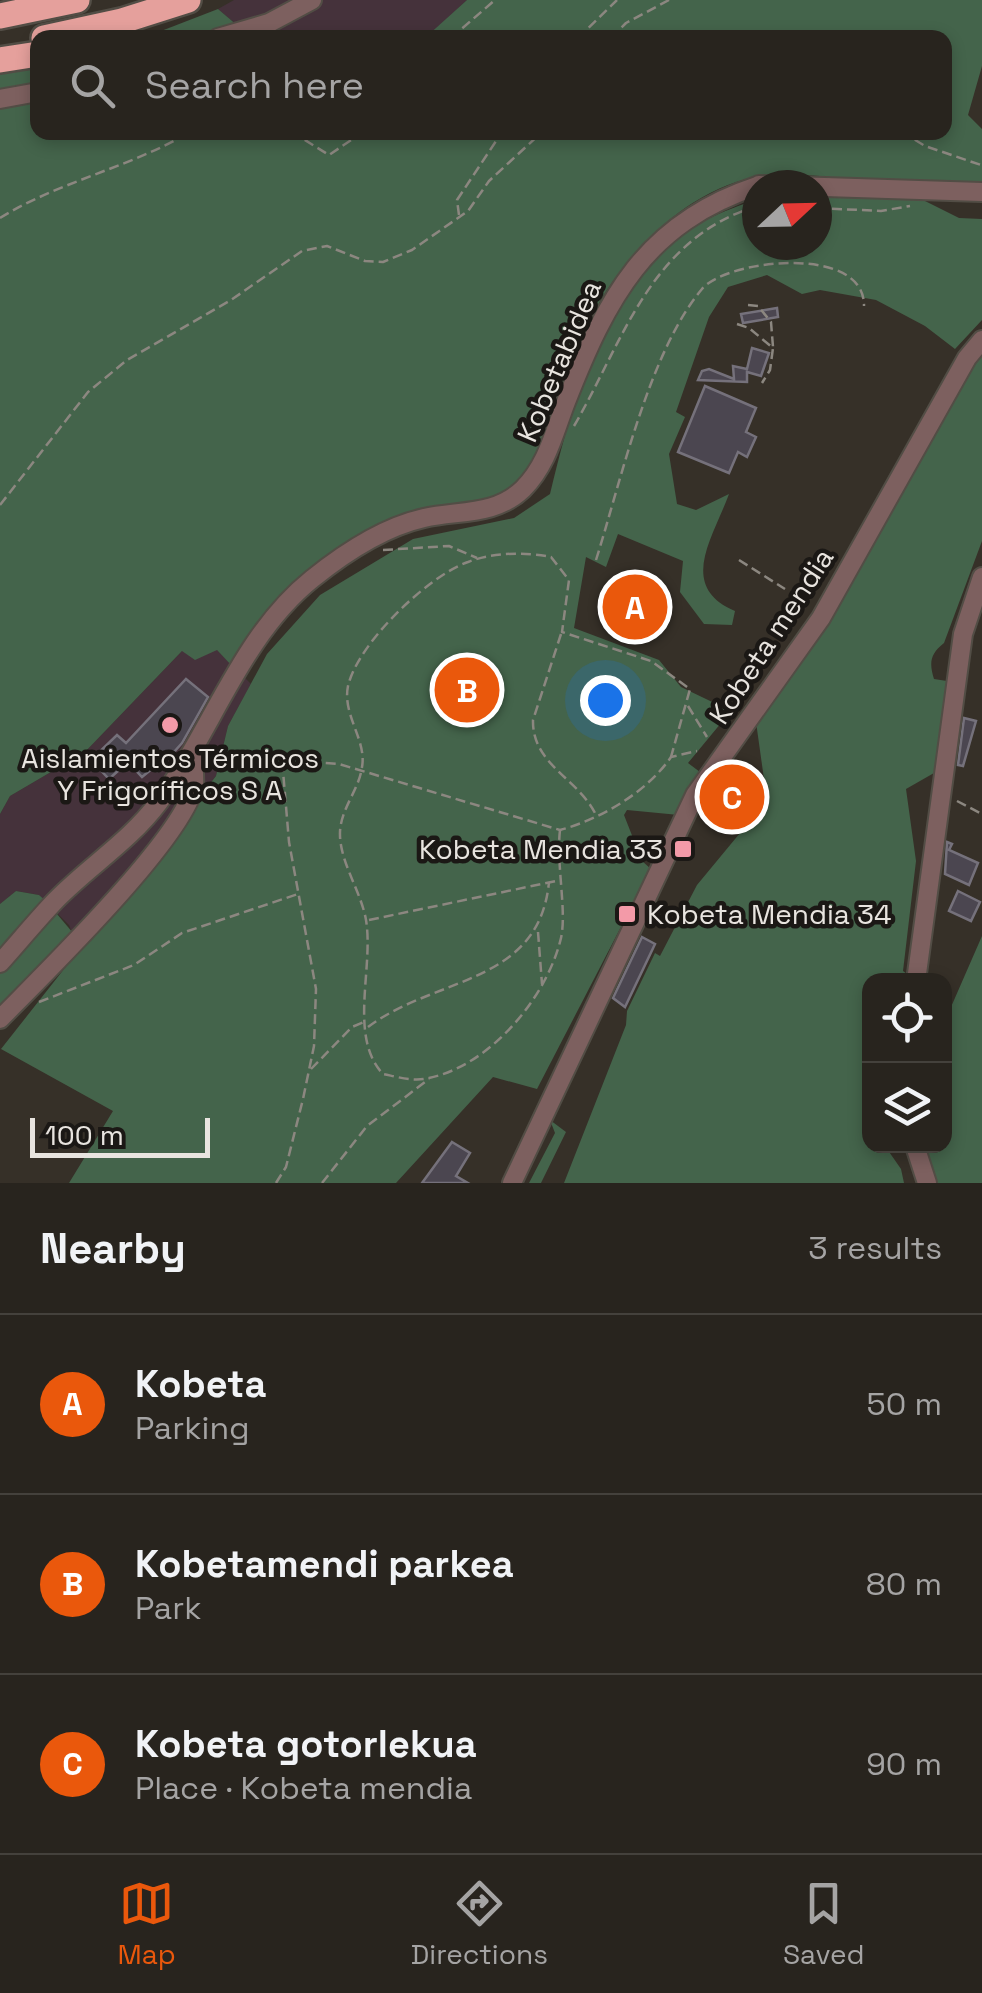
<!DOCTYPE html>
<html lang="en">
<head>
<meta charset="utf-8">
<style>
	:root { --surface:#28241e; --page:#34302b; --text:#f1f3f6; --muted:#a5a4a4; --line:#44413c; --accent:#ea580c }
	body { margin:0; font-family:"Space Grotesk",sans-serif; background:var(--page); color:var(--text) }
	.controls { position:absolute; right:30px; bottom:30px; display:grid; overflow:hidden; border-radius:20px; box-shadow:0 5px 15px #0003 }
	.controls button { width:90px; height:90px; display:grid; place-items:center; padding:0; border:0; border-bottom:2px solid var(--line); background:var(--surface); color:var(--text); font:50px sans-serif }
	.compass { position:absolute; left:742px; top:170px; width:90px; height:90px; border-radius:50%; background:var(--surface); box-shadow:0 5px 15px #0003; rotate:68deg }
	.scale { position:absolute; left:30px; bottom:25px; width:180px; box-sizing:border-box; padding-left:10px; border:5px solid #e8e4df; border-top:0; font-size:28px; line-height:35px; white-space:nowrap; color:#e8e4df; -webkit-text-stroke:8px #1b1815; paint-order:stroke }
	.you { position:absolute; left:605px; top:700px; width:35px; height:35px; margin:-25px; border:8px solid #fff; border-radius:50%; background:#1a73e8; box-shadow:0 0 0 15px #1a73e833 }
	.badge { display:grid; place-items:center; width:65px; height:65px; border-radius:50%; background:var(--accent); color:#fff; font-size:32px; font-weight:700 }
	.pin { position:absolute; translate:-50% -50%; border:5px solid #fff; box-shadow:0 2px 10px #0006 }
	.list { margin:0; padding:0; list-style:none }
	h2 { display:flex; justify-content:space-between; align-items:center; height:130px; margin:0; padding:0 40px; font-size:42px }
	h2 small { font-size:32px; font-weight:400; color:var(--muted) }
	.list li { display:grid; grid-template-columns:65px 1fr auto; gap:30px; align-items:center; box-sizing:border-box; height:180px; padding:0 40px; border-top:2px solid var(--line) }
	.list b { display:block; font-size:38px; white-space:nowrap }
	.list p { margin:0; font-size:32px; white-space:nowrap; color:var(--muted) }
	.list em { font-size:32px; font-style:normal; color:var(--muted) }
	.icon { flex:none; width:55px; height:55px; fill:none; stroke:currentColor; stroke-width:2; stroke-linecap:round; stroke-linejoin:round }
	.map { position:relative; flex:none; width:982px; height:1183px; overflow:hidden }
	.search { position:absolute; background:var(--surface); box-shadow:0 5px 15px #0003; left:30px; right:30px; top:30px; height:110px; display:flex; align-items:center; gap:25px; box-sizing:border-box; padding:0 35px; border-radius:20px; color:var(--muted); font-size:38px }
	.sheet { height:670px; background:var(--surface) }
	nav { display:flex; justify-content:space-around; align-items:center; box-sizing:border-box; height:140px; border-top:2px solid var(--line); background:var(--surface); font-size:28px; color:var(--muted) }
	nav a { display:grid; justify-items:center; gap:5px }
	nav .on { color:var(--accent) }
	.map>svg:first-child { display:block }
	.industrial { fill:#45323b }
	.green { fill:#44644b }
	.building { fill:#4b4650; stroke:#75717b; stroke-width:2.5 }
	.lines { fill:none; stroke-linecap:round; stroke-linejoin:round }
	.minor-casing { stroke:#524d45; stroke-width:22 }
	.highway-casing { stroke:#524d45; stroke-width:30 }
	.path { stroke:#8c8780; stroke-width:2.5; stroke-dasharray:10 5; stroke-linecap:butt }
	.minor { stroke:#7d605f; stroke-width:18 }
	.highway { stroke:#e5a09c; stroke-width:25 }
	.poi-dot { fill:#f39aa8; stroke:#1b1815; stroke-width:4 }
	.labels { text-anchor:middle; stroke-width:9; stroke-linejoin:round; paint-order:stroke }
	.street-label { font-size:28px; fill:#e8e4df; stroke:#1b1815 }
	.poi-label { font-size:28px; fill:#e8e4df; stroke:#1b1815 }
</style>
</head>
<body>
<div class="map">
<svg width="982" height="1183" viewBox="0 0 982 1183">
	<rect width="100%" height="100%" fill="#363028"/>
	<g class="industrial">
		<polygon points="234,0 467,0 426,38 251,37 218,9"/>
		<polygon points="183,650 217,650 251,684 228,726 216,776 78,947 69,925 39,895 16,891 0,904 0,814 10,796 85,752"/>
	</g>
	<g class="green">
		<path d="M467,0H982V66L968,115L982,129V186C946,179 913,183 877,181C842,179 805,173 771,175C690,181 617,260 586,328C565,378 558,449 517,486C494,507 431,505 401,516C345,536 276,624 233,667L217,650L195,660L182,651L85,752L10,796L0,814V71L37,65L38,132H944V38L426,37Z"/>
		<polygon points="218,9 251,37 143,38"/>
		<path d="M817,196L921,199L959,218L982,219V320L955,349L925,326L876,300L820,290L802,294L767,275L728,287L709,317L676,412L685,417L669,454L677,504L696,510L729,494C713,538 677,586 735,611L732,625L704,624L680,592L683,561L618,534L606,567L586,557L574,628L659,660L681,687L731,711L688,763L700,772L679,815L627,810L624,815L642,861L651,869L537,1089L493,1077L396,1183H69L113,1111L1,1049L216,776L228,726L267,654L320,595L413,539L514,518L550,494C569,416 592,328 642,264C662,238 726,208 757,200V245H817Z"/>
		<path d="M982,351V541L944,643C930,654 929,663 934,679L947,681L934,773L906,789L916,861L903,971L915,980L870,981V1146H885L901,1169L904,1183H564L626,1025L627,1011L655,953L660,956L697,885L740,833L764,779L756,722Z"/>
		<polygon points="16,891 39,895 46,901 0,955 0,904"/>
		<polygon points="57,914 73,933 0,1012 0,974"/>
		<polygon points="982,936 982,1183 933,1183 925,1146 944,1146 945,1004 951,1007"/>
		<polygon points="550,1120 566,1132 541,1183 529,1183 555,1133"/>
	</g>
	<g class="building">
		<polygon points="777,308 778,317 743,323 741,314"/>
		<polygon points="752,348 769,353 761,376 747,372 747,382 698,380 702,371 709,369 734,379 733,366 747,369"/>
		<polygon points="705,386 756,408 746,432 756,437 747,457 738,452 729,473 678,452"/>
		<polygon points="186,679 208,697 182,743 157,771 153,768 142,777 128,762 109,779 91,760 117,735 126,743"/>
		<polygon points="964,718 976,721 963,766 958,765"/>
		<polygon points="734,761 754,771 739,804 716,793 710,796"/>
		<polygon points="947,842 952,844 949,850 978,863 969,885 945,874"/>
		<polygon points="958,891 980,902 971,921 949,911"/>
		<polygon points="642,937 655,944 625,1007 613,998"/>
		<polygon points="452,1142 470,1153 456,1176 468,1183 422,1183"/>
	</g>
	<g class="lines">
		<defs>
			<g id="minor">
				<polyline points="218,38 269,23 312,0"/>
				<polyline points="0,99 38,92"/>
				<polyline points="759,185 982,192"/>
				<path d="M0,963C18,943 36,921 55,901C89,866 129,842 159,802C212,731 241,636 312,579C343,554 384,527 424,518C459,510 495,516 523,489C547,465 554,433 566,402C607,298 645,223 757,186"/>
				<polyline points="916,981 963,634 982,577"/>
				<path d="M0,1019C41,977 184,838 194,786C195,777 193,765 193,755"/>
				<polyline points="915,1146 927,1183"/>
				<polyline points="512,1183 695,795 821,618 967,358 982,340"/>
			</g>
			<g id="highway">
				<polyline points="0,16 77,0"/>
				<polyline points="44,38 122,21 188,0"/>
				<polyline points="0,60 38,54"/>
			</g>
		</defs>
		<use href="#minor" class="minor-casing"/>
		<use href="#highway" class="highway-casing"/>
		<g class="path">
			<polyline points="451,38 495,0"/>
			<polyline points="578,38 617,0"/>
			<polyline points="611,38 626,23 669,0"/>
			<polyline points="292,132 329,155 363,132"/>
			<polyline points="902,132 925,146 981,165"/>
			<polyline points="817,208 881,211 910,206"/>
			<polyline points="459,215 457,200 502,132"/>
			<path d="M0,218C60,181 129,168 190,132"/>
			<polyline points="748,305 758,306 771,322 773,347"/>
			<polyline points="737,324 749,328 773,348 770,370 762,383"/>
			<path d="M574,426C624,340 650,239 757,206"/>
			<polyline points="0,505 88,392 127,360 231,300 302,251 327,246 365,261 383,262 412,250 468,211 489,181 542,132"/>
			<polyline points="383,550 449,546 477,558"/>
			<path d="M596,560C621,481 649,352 702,289C727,259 865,244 864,306"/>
			<polyline points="739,560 785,589"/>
			<path d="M561,634L533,720C532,764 577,778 595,813"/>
			<polyline points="688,706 707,737"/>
			<path d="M206,755L339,764L560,830C601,819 647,792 671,757L697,751"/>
			<polyline points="957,801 982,814"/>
			<path d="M560,830C556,864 567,911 561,938C547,997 491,1065 429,1078C414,1082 398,1077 383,1074C348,1037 374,968 366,920C361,891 339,861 340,832C341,808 359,790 362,767C367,740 342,715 348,686C358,643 428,576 468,562C493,552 526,552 551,557L569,580L562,632L651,661L690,689L671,757"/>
			<polyline points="369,920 556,881"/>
			<polyline points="538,932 542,984"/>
			<polyline points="39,1002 134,965 182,933 298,894"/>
			<path d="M368,1027C436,976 539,985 549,882"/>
			<polyline points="311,1069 352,1027 364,1022"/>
			<polyline points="276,1183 286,1167 303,1099 314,1046 316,989 289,842 282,759"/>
			<polyline points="322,1183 367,1126 429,1079"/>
		</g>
		<use href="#minor" class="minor"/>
		<use href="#highway" class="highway"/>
	</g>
	<g class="poi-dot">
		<circle cx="170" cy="725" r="10"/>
		<rect x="673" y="839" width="20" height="20" rx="5"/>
		<rect x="617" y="904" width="20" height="20" rx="5"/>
	</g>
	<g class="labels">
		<g class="street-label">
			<text transform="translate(559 361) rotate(-67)" y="10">Kobetabidea</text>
			<text transform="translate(771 636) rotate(-57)" y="10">Kobeta mendia</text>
		</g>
		<g class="poi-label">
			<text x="170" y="768">Aislamientos Térmicos<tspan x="170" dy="32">Y Frigoríficos S A</tspan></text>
			<text x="663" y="859" text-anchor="end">Kobeta Mendia 33</text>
			<text x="647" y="924" text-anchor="start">Kobeta Mendia 34</text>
		</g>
	</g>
</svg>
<div class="controls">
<button><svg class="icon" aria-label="locate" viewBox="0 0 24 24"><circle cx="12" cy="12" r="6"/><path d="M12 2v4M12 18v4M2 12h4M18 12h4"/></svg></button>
<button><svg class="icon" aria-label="layers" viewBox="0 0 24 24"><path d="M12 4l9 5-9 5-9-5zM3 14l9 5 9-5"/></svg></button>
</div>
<svg class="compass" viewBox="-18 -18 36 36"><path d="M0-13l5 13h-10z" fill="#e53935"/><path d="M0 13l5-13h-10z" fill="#a5a4a4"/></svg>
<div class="scale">100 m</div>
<div class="you"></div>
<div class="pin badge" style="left:635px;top:607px">A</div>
<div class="pin badge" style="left:467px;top:690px">B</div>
<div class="pin badge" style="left:732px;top:797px">C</div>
<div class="search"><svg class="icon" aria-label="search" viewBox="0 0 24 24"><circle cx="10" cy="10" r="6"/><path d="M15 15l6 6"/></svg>Search here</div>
</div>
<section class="sheet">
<h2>Nearby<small>3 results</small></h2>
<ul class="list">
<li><span class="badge">A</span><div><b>Kobeta</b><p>Parking</p></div><em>50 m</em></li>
<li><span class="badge">B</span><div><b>Kobetamendi parkea</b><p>Park</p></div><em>80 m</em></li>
<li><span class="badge">C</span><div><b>Kobeta gotorlekua</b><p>Place · Kobeta mendia</p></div><em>90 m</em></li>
</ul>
</section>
<nav>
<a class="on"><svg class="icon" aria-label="map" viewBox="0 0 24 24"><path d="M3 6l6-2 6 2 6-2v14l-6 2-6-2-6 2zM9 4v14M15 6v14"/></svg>Map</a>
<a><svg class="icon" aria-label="directions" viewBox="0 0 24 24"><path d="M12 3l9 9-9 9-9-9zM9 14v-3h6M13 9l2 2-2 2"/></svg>Directions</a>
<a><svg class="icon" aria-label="saved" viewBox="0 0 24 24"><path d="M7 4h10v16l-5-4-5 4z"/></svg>Saved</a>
</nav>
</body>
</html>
